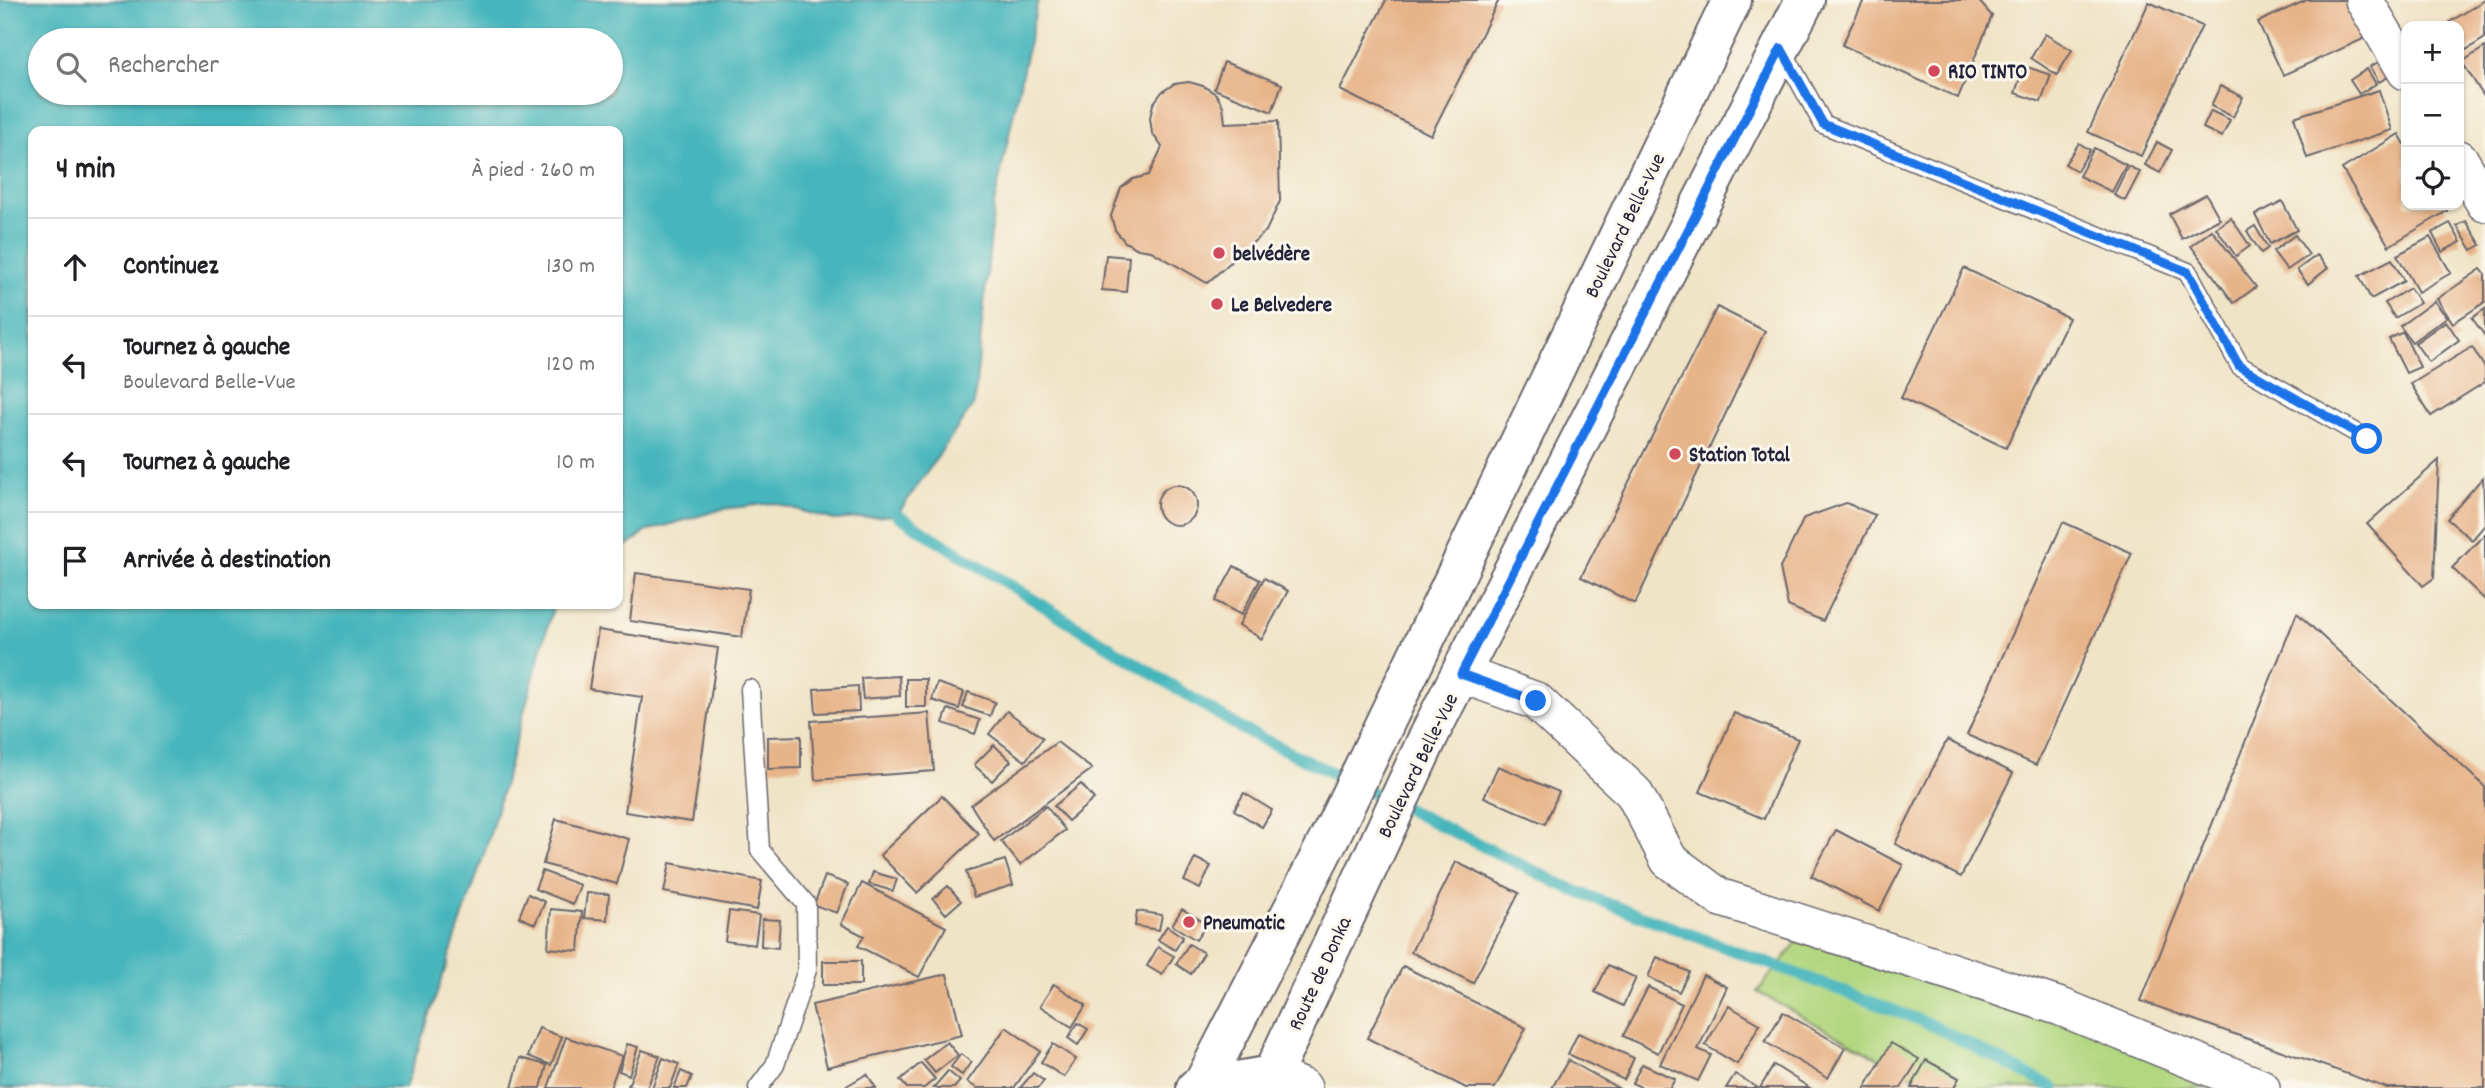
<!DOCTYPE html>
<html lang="fr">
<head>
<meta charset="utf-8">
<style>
	:root { --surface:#fff; --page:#f6f6f6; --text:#202124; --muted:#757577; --line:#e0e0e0 }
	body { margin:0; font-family:Dekko,sans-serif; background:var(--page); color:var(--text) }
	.controls { position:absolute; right:21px; top:21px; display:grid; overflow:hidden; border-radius:14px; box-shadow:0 2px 5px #0004 }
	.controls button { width:63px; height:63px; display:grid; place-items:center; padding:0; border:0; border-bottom:2px solid var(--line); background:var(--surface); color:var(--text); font:35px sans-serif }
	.stop { position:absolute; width:21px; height:21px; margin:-16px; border:5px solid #1a73e8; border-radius:50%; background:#fff }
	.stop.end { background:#1a73e8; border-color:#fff; box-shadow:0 2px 7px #0008 }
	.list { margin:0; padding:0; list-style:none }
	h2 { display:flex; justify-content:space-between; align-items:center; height:91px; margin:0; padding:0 28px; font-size:30px }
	h2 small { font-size:23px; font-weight:400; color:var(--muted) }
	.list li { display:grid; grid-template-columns:46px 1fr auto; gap:21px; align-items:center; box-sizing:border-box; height:98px; padding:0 28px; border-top:2px solid var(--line) }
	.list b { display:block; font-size:26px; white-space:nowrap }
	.list p { margin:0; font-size:23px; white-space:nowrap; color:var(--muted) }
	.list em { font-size:23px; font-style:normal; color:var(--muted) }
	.icon { flex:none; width:38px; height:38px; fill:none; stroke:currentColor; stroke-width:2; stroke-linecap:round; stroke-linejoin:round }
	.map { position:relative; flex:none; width:2485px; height:1088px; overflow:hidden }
	.search { position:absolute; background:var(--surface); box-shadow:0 2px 5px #0004; left:28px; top:28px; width:595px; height:77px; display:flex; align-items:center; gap:18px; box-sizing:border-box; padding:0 24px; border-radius:38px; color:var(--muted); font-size:26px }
	.panel { position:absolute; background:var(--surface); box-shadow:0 2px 5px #0004; left:28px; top:126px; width:595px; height:483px; border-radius:14px }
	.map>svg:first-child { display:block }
	.green { fill:#b2d780; stroke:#6a7c5e; stroke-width:2 }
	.water { fill:#46b6bc; stroke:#346c7c; stroke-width:2; fill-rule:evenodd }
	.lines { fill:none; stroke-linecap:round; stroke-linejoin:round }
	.stream { stroke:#46b6bc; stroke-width:12 }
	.building { fill:#e7b388 }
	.lane-casing { stroke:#6a666c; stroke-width:21 }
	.street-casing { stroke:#6a666c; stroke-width:40 }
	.secondary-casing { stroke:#6a666c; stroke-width:42 }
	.primary-casing { stroke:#6a666c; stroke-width:42 }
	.lane { stroke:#fff; stroke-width:18 }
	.street { stroke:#fff; stroke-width:37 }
	.secondary { stroke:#fff; stroke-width:38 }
	.primary { stroke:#fff; stroke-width:38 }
	.route { stroke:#1a73e8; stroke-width:9 }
	.poi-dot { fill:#d1495b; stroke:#fbf7ec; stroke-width:2.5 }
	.labels { text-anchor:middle; stroke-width:6; stroke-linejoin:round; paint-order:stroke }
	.poi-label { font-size:21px; font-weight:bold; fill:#22223b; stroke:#fbf7ec; text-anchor:start }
	.street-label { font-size:21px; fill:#22223b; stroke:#fbf7ec }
</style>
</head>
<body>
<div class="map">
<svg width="2485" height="1088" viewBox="0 0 2485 1088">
	<rect width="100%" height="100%" fill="#fbf7ec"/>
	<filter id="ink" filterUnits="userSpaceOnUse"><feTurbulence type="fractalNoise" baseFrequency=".0143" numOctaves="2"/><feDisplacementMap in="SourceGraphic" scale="14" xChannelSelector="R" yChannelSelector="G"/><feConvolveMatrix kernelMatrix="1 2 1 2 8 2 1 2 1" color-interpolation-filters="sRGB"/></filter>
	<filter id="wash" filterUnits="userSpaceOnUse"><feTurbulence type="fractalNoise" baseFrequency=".00686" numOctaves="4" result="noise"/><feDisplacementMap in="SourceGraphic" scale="28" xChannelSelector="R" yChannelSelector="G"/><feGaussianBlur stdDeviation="1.57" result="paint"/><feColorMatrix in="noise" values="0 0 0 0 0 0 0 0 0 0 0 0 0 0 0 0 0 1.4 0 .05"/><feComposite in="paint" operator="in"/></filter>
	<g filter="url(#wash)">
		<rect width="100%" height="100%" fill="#f0e4c7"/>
		<polygon class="green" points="1796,943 1888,943 2254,1088 1934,1088 1757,992"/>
		<path class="water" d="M0,0H1038L994,204L974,404L897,515L834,520L774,503L723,509L647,531L618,553V131H33V604H554L486,848L405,1088H0ZM40,40H611V93H40Z"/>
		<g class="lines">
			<polyline class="stream" points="897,515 1242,729 1575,891 1930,1024 2054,1088"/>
		</g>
		<g id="blocks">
			<g class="building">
				<polygon points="1386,0 1499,0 1431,135 1340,90"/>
				<polygon points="1864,0 1978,0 1992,16 1958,98 1842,45"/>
				<polygon points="2307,0 2354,0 2370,36 2283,75 2258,22"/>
				<polygon points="2485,0 2485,38 2466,50 2459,39 2459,26 2450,26 2448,23"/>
				<polygon points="2149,2 2202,26 2141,156 2088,132"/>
				<polygon points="2045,34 2072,50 2057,75 2031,58"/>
				<polygon points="2485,47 2485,98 2462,62"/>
				<polygon points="2385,58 2394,74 2379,82 2370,67"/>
				<polygon points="1224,62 1282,84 1272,112 1214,89"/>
				<polygon points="2024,66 2051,75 2041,102 2015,93"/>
				<polygon points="2367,69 2376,84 2359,94 2350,80"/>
				<polygon points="1189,82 1203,86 1216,94 1223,106 1225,123 1278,121 1280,201 1266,231 1207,283 1151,251 1138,249 1125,242 1115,230 1111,216 1121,188 1133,179 1149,175 1162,147 1152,133 1150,118 1153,104 1162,92 1174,84"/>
				<polygon points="2220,86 2243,97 2233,117 2211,106"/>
				<polygon points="2379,90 2392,130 2307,158 2294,117"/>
				<polygon points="2211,111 2230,120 2222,137 2203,128"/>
				<polygon points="2399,134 2406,146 2406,205 2443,205 2447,211 2389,246 2342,169"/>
				<polygon points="2157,142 2172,150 2160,173 2145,165"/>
				<polygon points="2079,143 2090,150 2077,171 2065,164"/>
				<polygon points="2094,148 2126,165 2112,192 2079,176"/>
				<polygon points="2128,166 2140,172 2125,201 2114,195"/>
				<polygon points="2206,194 2220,219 2182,239 2169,214"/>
				<polygon points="2282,201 2297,230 2270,244 2255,215"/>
				<polygon points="2231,218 2250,246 2236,256 2216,228"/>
				<polygon points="2466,221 2481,245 2472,250 2457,226"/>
				<polygon points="2450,223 2461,242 2442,252 2432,233"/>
				<polygon points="2255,226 2268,248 2261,253 2247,231"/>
				<polygon points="2212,230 2256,287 2234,303 2191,246"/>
				<polygon points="2295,235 2309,255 2287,270 2273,251"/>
				<polygon points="2430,237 2451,273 2418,292 2397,255"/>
				<polygon points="1106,255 1129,257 1126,292 1102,290"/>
				<polygon points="2317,255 2328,268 2308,284 2297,270"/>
				<polygon points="2392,259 2404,281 2371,299 2359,276"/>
				<polygon points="1964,268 2069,318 2006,448 1901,398"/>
				<polygon points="2481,269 2485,274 2485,302 2453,323 2437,299"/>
				<polygon points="2410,288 2420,303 2395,318 2385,303"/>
				<polygon points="2434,301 2447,317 2412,342 2400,326"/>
				<polygon points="1717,307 1765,331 1635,604 1581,577"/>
				<polygon points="2485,309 2485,336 2472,318"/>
				<polygon points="2446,321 2459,340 2429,362 2415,343"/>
				<polygon points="2403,332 2420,367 2406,373 2389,339"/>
				<polygon points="2472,347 2485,368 2485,382 2431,416 2411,384"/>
				<polygon points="2439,460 2434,578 2423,586 2367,524"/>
				<polygon points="2483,477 2485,525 2472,540 2447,519"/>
				<circle cx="1177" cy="505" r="20"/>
				<polygon points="1846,503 1875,515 1823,621 1788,606 1780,568 1804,518"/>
				<polygon points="2063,522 2132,553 2036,765 1967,735"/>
				<polygon points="2485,534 2485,600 2452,568"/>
				<polygon points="1234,566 1260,580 1241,615 1215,601"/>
				<polygon points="636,573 749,589 742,637 630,621"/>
				<polygon points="1264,578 1288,591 1262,639 1239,625"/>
				<polygon points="2297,613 2485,787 2485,1088 2387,1088 2141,1001"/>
				<polygon points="598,630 718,648 692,822 625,812 642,697 589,689"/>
				<polygon points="899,676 900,696 863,699 861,678"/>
				<rect x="906" y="679" width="20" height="28"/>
				<polygon points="937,683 964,692 959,709 932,700"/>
				<polygon points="858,686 859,711 816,713 814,689"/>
				<polygon points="968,692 995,702 990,716 963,707"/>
				<polygon points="948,709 980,720 975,734 943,723"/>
				<polygon points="1007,711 1043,738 1025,761 989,734"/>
				<polygon points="929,713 934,771 815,780 811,721"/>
				<polygon points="1734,713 1798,739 1764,819 1700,792"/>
				<polygon points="801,736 801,768 768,769 768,737"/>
				<polygon points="1947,740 2013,773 1961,877 1895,844"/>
				<polygon points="1057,742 1092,769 994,841 971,805"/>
				<polygon points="994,745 1011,761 992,781 974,765"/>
				<polygon points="1498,766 1559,792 1545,824 1484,797"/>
				<polygon points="1081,784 1094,799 1068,821 1054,806"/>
				<polygon points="1244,793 1272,810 1262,827 1234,810"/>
				<polygon points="942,796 979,834 917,893 880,855"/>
				<polygon points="1046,806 1065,830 1020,865 1001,841"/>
				<polygon points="556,819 629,839 617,884 543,864"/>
				<polygon points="1836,830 1903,865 1879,911 1811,876"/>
				<polygon points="1195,858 1211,866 1200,889 1184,881"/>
				<polygon points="1005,860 1013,885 974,897 966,872"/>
				<polygon points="1456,862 1519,893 1473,983 1411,952"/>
				<polygon points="670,863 762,881 757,910 664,892"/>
				<polygon points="542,871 580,885 573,904 535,889"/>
				<polygon points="873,872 897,879 893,891 869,884"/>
				<polygon points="825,876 848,884 837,913 814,905"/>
				<polygon points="862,883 946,927 919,977 858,946 864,936 841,924"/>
				<polygon points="948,886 961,901 946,914 933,899"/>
				<polygon points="587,893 609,894 607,920 584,918"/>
				<polygon points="528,894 545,902 535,924 519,917"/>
				<polygon points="551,909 582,912 579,951 548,948"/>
				<polygon points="1182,909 1207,924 1196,940 1172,925"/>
				<polygon points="729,911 759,915 755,945 725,941"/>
				<polygon points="1137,911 1162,915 1159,930 1135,926"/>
				<polygon points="762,919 780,920 778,948 761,946"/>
				<polygon points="1167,926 1183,937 1175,950 1158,940"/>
				<polygon points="1189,944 1204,953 1191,974 1176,964"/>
				<polygon points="1158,947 1174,956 1162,975 1147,966"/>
				<polygon points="1657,957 1689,972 1679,992 1648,977"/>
				<rect x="823" y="961" width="38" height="24"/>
				<polygon points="1608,965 1636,978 1623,1006 1595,992"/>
				<polygon points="1403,966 1526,1028 1495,1088 1466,1088 1367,1038"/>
				<polygon points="947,974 962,1035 827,1067 812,1005"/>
				<polygon points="1703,975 1727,987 1698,1049 1711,1055 1698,1081 1660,1064"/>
				<polygon points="1054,984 1086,1005 1072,1027 1040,1006"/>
				<polygon points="1648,987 1682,1004 1658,1053 1623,1036"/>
				<polygon points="1729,1006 1760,1024 1737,1064 1705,1045"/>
				<polygon points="1783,1012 1845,1048 1828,1078 1765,1042"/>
				<polygon points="1078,1023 1088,1029 1078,1045 1068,1038"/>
				<polygon points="1006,1027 1040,1051 1014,1088 977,1088 967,1082"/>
				<polygon points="539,1028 562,1037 551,1065 528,1056"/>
				<polygon points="1578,1033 1634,1058 1624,1080 1568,1054"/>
				<polygon points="566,1037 622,1056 610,1088 548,1088"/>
				<polygon points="947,1042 958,1055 935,1073 924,1060"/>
				<polygon points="1891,1043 1919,1059 1901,1088 1865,1088"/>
				<polygon points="627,1044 638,1047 629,1075 619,1071"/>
				<polygon points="1053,1044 1076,1059 1064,1077 1041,1062"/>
				<polygon points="642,1050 660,1056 647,1088 635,1088 628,1086"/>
				<polygon points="961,1054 971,1062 962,1075 951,1067"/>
				<polygon points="520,1058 547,1065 541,1088 512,1088"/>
				<polygon points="663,1058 679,1064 670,1088 652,1088"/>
				<polygon points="1568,1060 1618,1088 1552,1088"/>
				<polygon points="1926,1060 1959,1078 1954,1088 1911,1088"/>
				<polygon points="921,1063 935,1079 924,1088 907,1088 900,1080"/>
				<polygon points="1642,1064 1675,1079 1670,1088 1643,1088 1632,1083"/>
				<polygon points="1774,1065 1810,1088 1760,1088"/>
				<polygon points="681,1071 692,1076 687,1088 674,1088"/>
				<polygon points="948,1071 960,1081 954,1088 933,1088"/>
				<polygon points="1033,1073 1044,1081 1038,1088 1020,1088"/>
				<polygon points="867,1074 876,1088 843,1088"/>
				<polygon points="1735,1074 1758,1088 1726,1088"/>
			</g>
		</g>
	</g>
	<g filter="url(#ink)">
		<use href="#blocks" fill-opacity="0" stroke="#6a666c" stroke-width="2"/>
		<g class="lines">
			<defs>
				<g id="lane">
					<polyline points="1781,48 1823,124 2188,272 2240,366 2367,439"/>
					<polyline points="750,689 760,850 806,904 807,970 775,1065 758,1088"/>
				</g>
				<g id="street">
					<polyline points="2364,0 2406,71"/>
					<polyline points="2459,159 2485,203"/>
					<polyline points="1461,674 1536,701 1634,793 1669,860 1719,897 2061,1007 2261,1088"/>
					<polyline points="1272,1075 1303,1088"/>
				</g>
				<polyline id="secondary" points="1196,1088 1272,1075"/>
				<g id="primary">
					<polyline points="1201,1088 1334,829 1732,0"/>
					<polyline points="1266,1088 1431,731 1805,0"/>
				</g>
			</defs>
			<use href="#lane" class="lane-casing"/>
			<use href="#street" class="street-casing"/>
			<use href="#secondary" class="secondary-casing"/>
			<use href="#primary" class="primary-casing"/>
			<use href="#lane" class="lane"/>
			<use href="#street" class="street"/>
			<use href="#secondary" class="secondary"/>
			<use href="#primary" class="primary"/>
		</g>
	</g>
	<g class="lines" filter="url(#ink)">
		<polyline class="route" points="1536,701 1461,674 1781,48 1823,124 2188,272 2239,366 2367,439"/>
	</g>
	<g class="poi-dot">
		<circle cx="1934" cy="71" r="7"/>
		<circle cx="1219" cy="253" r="7"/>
		<circle cx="1217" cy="304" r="7"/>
		<circle cx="1675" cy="454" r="7"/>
		<circle cx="1189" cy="922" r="7"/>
	</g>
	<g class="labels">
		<g class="poi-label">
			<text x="1948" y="78">RIO TINTO</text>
			<text x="1233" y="260">belvédère</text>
			<text x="1231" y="311">Le Belvedere</text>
			<text x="1689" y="461">Station Total</text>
			<text x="1203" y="929">Pneumatic</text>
		</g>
		<g class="street-label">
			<text transform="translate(1624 225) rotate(-64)" y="7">Boulevard Belle-Vue</text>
			<text transform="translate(1417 765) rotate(-64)" y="7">Boulevard Belle-Vue</text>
			<text transform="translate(1319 973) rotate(-65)" y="7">Route de Donka</text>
		</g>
	</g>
</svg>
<div class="controls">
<button>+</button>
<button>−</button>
<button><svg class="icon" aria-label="locate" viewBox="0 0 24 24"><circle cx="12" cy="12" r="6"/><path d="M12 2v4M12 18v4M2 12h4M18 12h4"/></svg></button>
</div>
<div class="stop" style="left:2367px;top:439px"></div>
<div class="stop end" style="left:1536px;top:701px"></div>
<div class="search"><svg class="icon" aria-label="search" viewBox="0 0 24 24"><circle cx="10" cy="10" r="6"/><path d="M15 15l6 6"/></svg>Rechercher</div>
<section class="panel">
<h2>4 min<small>À pied · 260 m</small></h2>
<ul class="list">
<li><svg class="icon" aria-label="ahead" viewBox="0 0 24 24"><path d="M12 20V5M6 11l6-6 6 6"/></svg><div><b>Continuez</b></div><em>130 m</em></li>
<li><svg class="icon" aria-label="left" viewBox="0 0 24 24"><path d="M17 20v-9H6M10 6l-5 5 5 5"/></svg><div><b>Tournez à gauche</b><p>Boulevard Belle-Vue</p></div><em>120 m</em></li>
<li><svg class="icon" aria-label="left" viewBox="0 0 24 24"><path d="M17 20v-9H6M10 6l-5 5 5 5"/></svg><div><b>Tournez à gauche</b></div><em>10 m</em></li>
<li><svg class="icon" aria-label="arrive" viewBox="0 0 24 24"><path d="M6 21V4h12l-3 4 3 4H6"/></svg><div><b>Arrivée à destination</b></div></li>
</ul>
</section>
</div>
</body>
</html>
